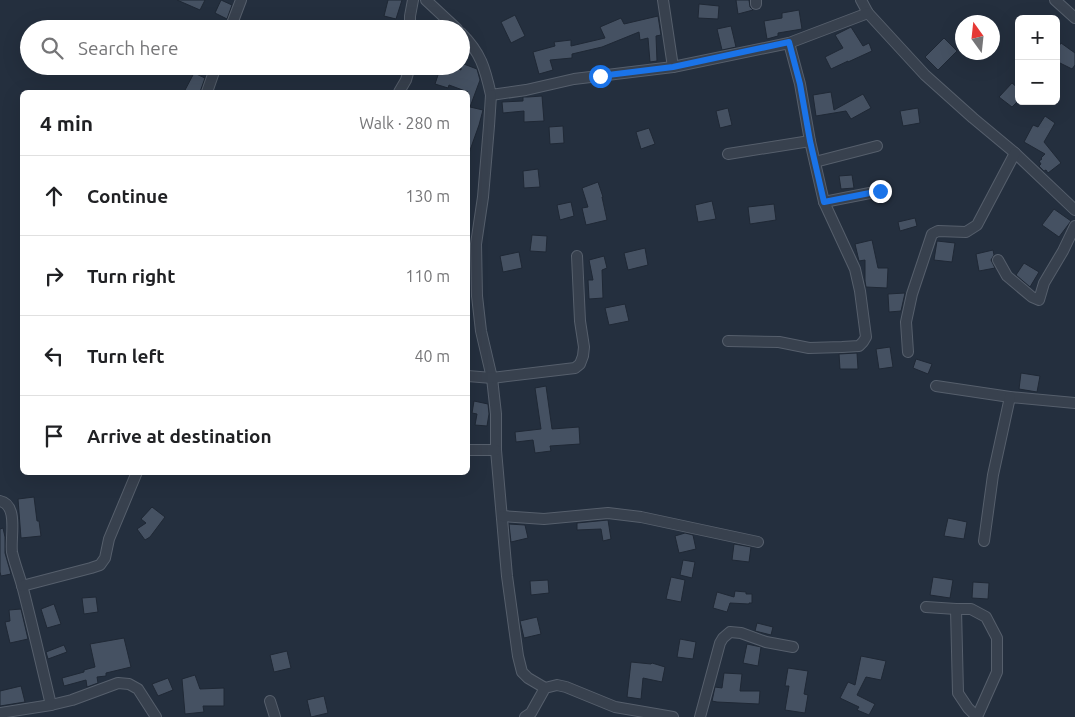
<!DOCTYPE html>
<html lang="en">
<head>
<meta charset="utf-8">
<style>
	:root { --surface:#fff; --page:#f6f6f6; --text:#202124; --muted:#757577; --line:#e0e0e0 }
	body { margin:0; font-family:Ubuntu,sans-serif; background:var(--page); color:var(--text) }
	.controls { position:absolute; right:15px; top:15px; display:grid; overflow:hidden; border-radius:8px; box-shadow:0 5px 20px #0002 }
	.controls button { width:45px; height:45px; display:grid; place-items:center; padding:0; border:0; border-bottom:1px solid var(--line); background:var(--surface); color:var(--text); font:25px sans-serif }
	.compass { position:absolute; left:955px; top:15px; width:45px; height:45px; border-radius:50%; background:var(--surface); box-shadow:0 5px 20px #0002; rotate:345deg }
	.stop { position:absolute; width:15px; height:15px; margin:-11px; border:4px solid #1a73e8; border-radius:50%; background:#fff }
	.stop.end { background:#1a73e8; border-color:#fff; box-shadow:0 1px 5px #0008 }
	.list { margin:0; padding:0; list-style:none }
	h2 { display:flex; justify-content:space-between; align-items:center; height:65px; margin:0; padding:0 20px; font-size:21px }
	h2 small { font-size:16px; font-weight:400; color:var(--muted) }
	.list li { display:grid; grid-template-columns:32px 1fr auto; gap:15px; align-items:center; box-sizing:border-box; height:80px; padding:0 20px; border-top:1px solid var(--line) }
	.list b { display:block; font-size:19px; white-space:nowrap }
	.list em { font-size:16px; font-style:normal; color:var(--muted) }
	.icon { flex:none; width:28px; height:28px; fill:none; stroke:currentColor; stroke-width:2; stroke-linecap:round; stroke-linejoin:round }
	.map { position:relative; flex:none; width:1075px; height:717px; overflow:hidden }
	.search { position:absolute; background:var(--surface); box-shadow:0 5px 20px #0002; left:20px; top:20px; width:450px; height:55px; display:flex; align-items:center; gap:12px; box-sizing:border-box; padding:0 18px; border-radius:28px; color:var(--muted); font-size:19px }
	.panel { position:absolute; background:var(--surface); box-shadow:0 5px 20px #0002; left:20px; top:90px; width:450px; height:385px; border-radius:8px }
	.map>svg:first-child { display:block }
	.building { fill:#455162; stroke:#1f2835 }
	.lines { fill:none; stroke-linecap:round; stroke-linejoin:round }
	.street-casing { stroke:#565f6c; stroke-width:12 }
	.street { stroke:#38414e; stroke-width:10 }
	.route { stroke:#1a73e8; stroke-width:6 }
</style>
</head>
<body>
<div class="map">
<svg width="1075" height="717" viewBox="0 0 1075 717">
	<rect width="100%" height="100%" fill="#242f3e"/>
	<g class="building">
		<polygon points="177,0 205,0 200,10"/>
		<polygon points="221,0 232,5 227,19 215,13"/>
		<polygon points="388,0 402,0 396,19 384,16"/>
		<polygon points="736,0 749,0 750,7 753,10 738,14"/>
		<polygon points="699,4 719,6 718,19 698,18"/>
		<polygon points="799,10 802,29 778,33 778,36 767,39 764,21 782,18 782,13"/>
		<polygon points="515,15 525,36 511,43 501,22"/>
		<polygon points="658,16 661,35 656,36 657,61 650,62 648,38 640,40 639,32 602,47 572,54 572,58 550,60 553,70 539,74 533,52 555,46 554,42 571,40 571,46 605,38 600,27 621,18 624,24"/>
		<polygon points="731,26 736,47 722,50 717,29"/>
		<polygon points="851,27 863,46 869,43 872,51 848,62 848,61 831,69 825,57 843,48 835,35"/>
		<polygon points="944,38 957,51 938,70 925,57"/>
		<polygon points="1061,43 1075,53 1075,65 1072,69 1056,61 1056,50"/>
		<polygon points="461,63 477,69 480,80 470,107 483,110 479,125 469,153 468,153 468,92 449,85 448,88 435,84 441,66 451,66 461,70"/>
		<polygon points="194,73 205,78 200,92 184,92"/>
		<polygon points="1012,83 1019,89 1019,100 1012,107 999,97"/>
		<polygon points="831,92 834,110 863,94 871,108 851,119 846,111 816,116 813,95"/>
		<polygon points="542,96 544,121 524,122 524,111 503,113 502,102 523,101 523,97 528,97"/>
		<polygon points="728,108 732,125 720,128 716,111"/>
		<polygon points="918,108 920,123 903,126 900,111"/>
		<polygon points="1045,116 1055,123 1044,142 1061,163 1048,173 1046,170 1044,171 1039,166 1041,164 1039,161 1042,159 1041,158 1045,154 1024,142 1033,125 1038,127"/>
		<polygon points="563,126 564,143 550,144 549,127"/>
		<polygon points="649,128 655,144 641,149 636,132"/>
		<polygon points="538,169 540,187 524,188 523,171"/>
		<polygon points="852,175 854,188 841,189 839,176"/>
		<polygon points="598,182 603,197 602,197 607,220 586,225 582,208 588,207 582,188"/>
		<polygon points="712,201 716,219 698,222 695,205"/>
		<polygon points="571,202 574,216 560,220 557,205"/>
		<polygon points="774,204 776,220 750,224 748,207"/>
		<polygon points="1054,209 1071,221 1059,237 1042,225"/>
		<polygon points="915,218 917,226 900,231 898,222"/>
		<polygon points="532,235 547,236 546,252 530,251"/>
		<polygon points="872,240 878,268 888,268 887,288 866,287 865,281 865,260 859,261 855,244"/>
		<polygon points="937,241 955,243 952,262 934,260"/>
		<polygon points="645,248 648,265 628,270 624,253"/>
		<polygon points="993,250 994,255 991,260 995,268 979,271 976,254"/>
		<polygon points="519,252 522,268 503,272 500,256"/>
		<polygon points="604,256 607,268 602,270 603,298 589,299 588,280 593,280 589,260"/>
		<polygon points="1024,263 1039,272 1030,287 1016,275"/>
		<polygon points="905,293 901,311 889,312 888,294"/>
		<polygon points="625,304 629,321 609,325 605,308"/>
		<polygon points="890,347 893,367 879,369 876,349"/>
		<polygon points="857,353 858,369 840,369 839,354"/>
		<polygon points="916,359 932,364 928,374 913,368"/>
		<polygon points="1021,373 1040,376 1037,392 1019,389"/>
		<polygon points="546,386 552,429 579,427 580,444 550,446 551,451 535,453 533,440 516,442 515,432 541,429 535,388"/>
		<polygon points="474,401 488,404 489,414 487,426 475,425 477,414 472,413"/>
		<polygon points="34,497 37,521 39,521 41,536 21,538 18,499"/>
		<polygon points="152,507 165,517 150,537 145,540 137,529 146,523 141,519"/>
		<polygon points="948,518 967,522 964,539 944,536"/>
		<polygon points="608,520 611,539 603,541 601,529 577,530 577,523"/>
		<polygon points="509,524 525,525 528,538 511,542"/>
		<polygon points="3,528 5,537 5,553 11,574 1,576 0,572 0,529"/>
		<polygon points="685,533 693,535 696,549 679,553 675,536"/>
		<polygon points="734,544 751,547 749,562 732,560"/>
		<polygon points="683,560 695,562 692,578 680,575"/>
		<polygon points="671,577 685,580 681,602 666,599"/>
		<polygon points="933,577 953,580 950,598 930,595"/>
		<polygon points="548,580 549,593 531,595 530,581"/>
		<polygon points="973,582 989,583 988,599 972,598"/>
		<polygon points="735,591 746,592 746,594 752,594 752,603 749,603 749,604 730,603 727,612 713,608 717,592 734,597"/>
		<polygon points="96,597 98,612 84,614 82,598"/>
		<polygon points="54,604 61,624 47,628 41,609"/>
		<polygon points="21,609 28,639 10,643 5,622 10,621 9,610"/>
		<polygon points="537,617 541,634 524,638 520,621"/>
		<polygon points="757,623 773,627 771,635 755,631"/>
		<polygon points="124,638 131,667 106,673 106,676 97,677 98,683 87,687 86,680 64,686 62,678 84,672 84,670 95,667 90,644"/>
		<polygon points="680,639 696,642 693,659 677,657"/>
		<polygon points="747,644 761,647 758,666 743,663"/>
		<polygon points="64,645 67,652 48,659 46,652"/>
		<polygon points="287,651 291,668 274,672 270,655"/>
		<polygon points="861,656 886,661 881,680 866,677 857,695 875,704 869,715 857,710 859,707 840,698 848,682 855,685"/>
		<polygon points="631,662 651,664 652,663 665,667 662,682 643,678 641,699 627,697"/>
		<polygon points="788,668 808,671 804,694 808,695 805,713 785,710 789,686 785,686"/>
		<polygon points="724,673 742,674 740,691 760,691 759,704 717,702 712,701 715,687 722,688"/>
		<polygon points="195,675 200,689 224,688 224,706 203,706 204,712 185,714 182,679"/>
		<polygon points="168,678 173,690 158,696 152,684"/>
		<polygon points="21,686 25,702 0,706 0,691"/>
		<polygon points="324,696 328,713 311,717 307,700"/>
	</g>
	<g class="lines">
		<defs>
			<g id="street">
				<polyline points="426,0 457,29"/>
				<polyline points="663,0 673,67"/>
				<polyline points="756,0 756,4"/>
				<polyline points="861,0 868,13 925,75 973,118 1015,153 1075,210"/>
				<polyline points="1055,0 1075,18"/>
				<polyline points="230,29 241,0"/>
				<polyline points="410,29 410,16 413,0"/>
				<path d="M461,33C481,53 485,68 491,95L526,90L574,79L673,67L789,43L868,13"/>
				<polyline points="207,92 216,66"/>
				<polyline points="399,92 406,80 410,66"/>
				<polyline points="491,95 489,126 483,197 476,244 477,296 481,331 492,378 496,414 496,450 507,576 518,656 522,672 528,678 545,688"/>
				<polyline points="728,154 810,141"/>
				<polyline points="815,162 877,146"/>
				<polyline points="824,202 880,191"/>
				<polyline points="998,260 1007,276 1032,297 1039,300 1044,283 1063,251 1075,226"/>
				<polyline points="728,341 779,342 809,348 842,347 859,346 863,342 866,337 860,291 855,269 824,202 810,141 800,84 789,43"/>
				<polyline points="908,352 906,322 912,294 932,234 938,231 966,232 977,225 1015,153"/>
				<polyline points="468,376 492,378 575,368 580,364 583,356 584,347 580,321 577,256"/>
				<polyline points="936,386 1010,397 1075,403"/>
				<polyline points="468,450 496,450"/>
				<path d="M0,501C19,505 10,538 12,552C15,565 20,577 23,589C33,628 42,667 51,705"/>
				<polyline points="502,516 544,519 608,513 641,517 758,542"/>
				<polyline points="984,541 993,475 1010,397"/>
				<polyline points="22,586 91,568 100,565 105,558 109,539 137,472"/>
				<polyline points="926,607 956,609 971,609 986,617 997,638 997,672 977,717"/>
				<polyline points="956,609 958,693 968,708 977,717"/>
				<polyline points="270,701 275,717"/>
				<polyline points="0,713 51,705 72,700 118,683 129,684 138,689 156,717"/>
				<polyline points="525,717 531,713 545,688 557,685 566,687 615,707 673,717"/>
				<polyline points="700,717 720,643 723,638 730,632 741,633 766,642 793,647"/>
			</g>
		</defs>
		<use href="#street" class="street-casing"/>
		<use href="#street" class="street"/>
	</g>
	<g class="lines">
		<polyline class="route" points="600,76 673,67 789,42 800,84 810,141 824,202 880,191"/>
	</g>
</svg>
<div class="controls">
<button>+</button>
<button>−</button>
</div>
<svg class="compass" viewBox="-18 -18 36 36"><path d="M0-13l5 13h-10z" fill="#e53935"/><path d="M0 13l5-13h-10z" fill="#757577"/></svg>
<div class="stop" style="left:600px;top:76px"></div>
<div class="stop end" style="left:880px;top:191px"></div>
<div class="search"><svg class="icon" aria-label="search" viewBox="0 0 24 24"><circle cx="10" cy="10" r="6"/><path d="M15 15l6 6"/></svg>Search here</div>
<section class="panel">
<h2>4 min<small>Walk · 280 m</small></h2>
<ul class="list">
<li><svg class="icon" aria-label="ahead" viewBox="0 0 24 24"><path d="M12 20V5M6 11l6-6 6 6"/></svg><div><b>Continue</b></div><em>130 m</em></li>
<li><svg class="icon" aria-label="right" viewBox="0 0 24 24"><path d="M7 20v-9h11M14 6l5 5-5 5"/></svg><div><b>Turn right</b></div><em>110 m</em></li>
<li><svg class="icon" aria-label="left" viewBox="0 0 24 24"><path d="M17 20v-9H6M10 6l-5 5 5 5"/></svg><div><b>Turn left</b></div><em>40 m</em></li>
<li><svg class="icon" aria-label="arrive" viewBox="0 0 24 24"><path d="M6 21V4h12l-3 4 3 4H6"/></svg><div><b>Arrive at destination</b></div></li>
</ul>
</section>
</div>
</body>
</html>
